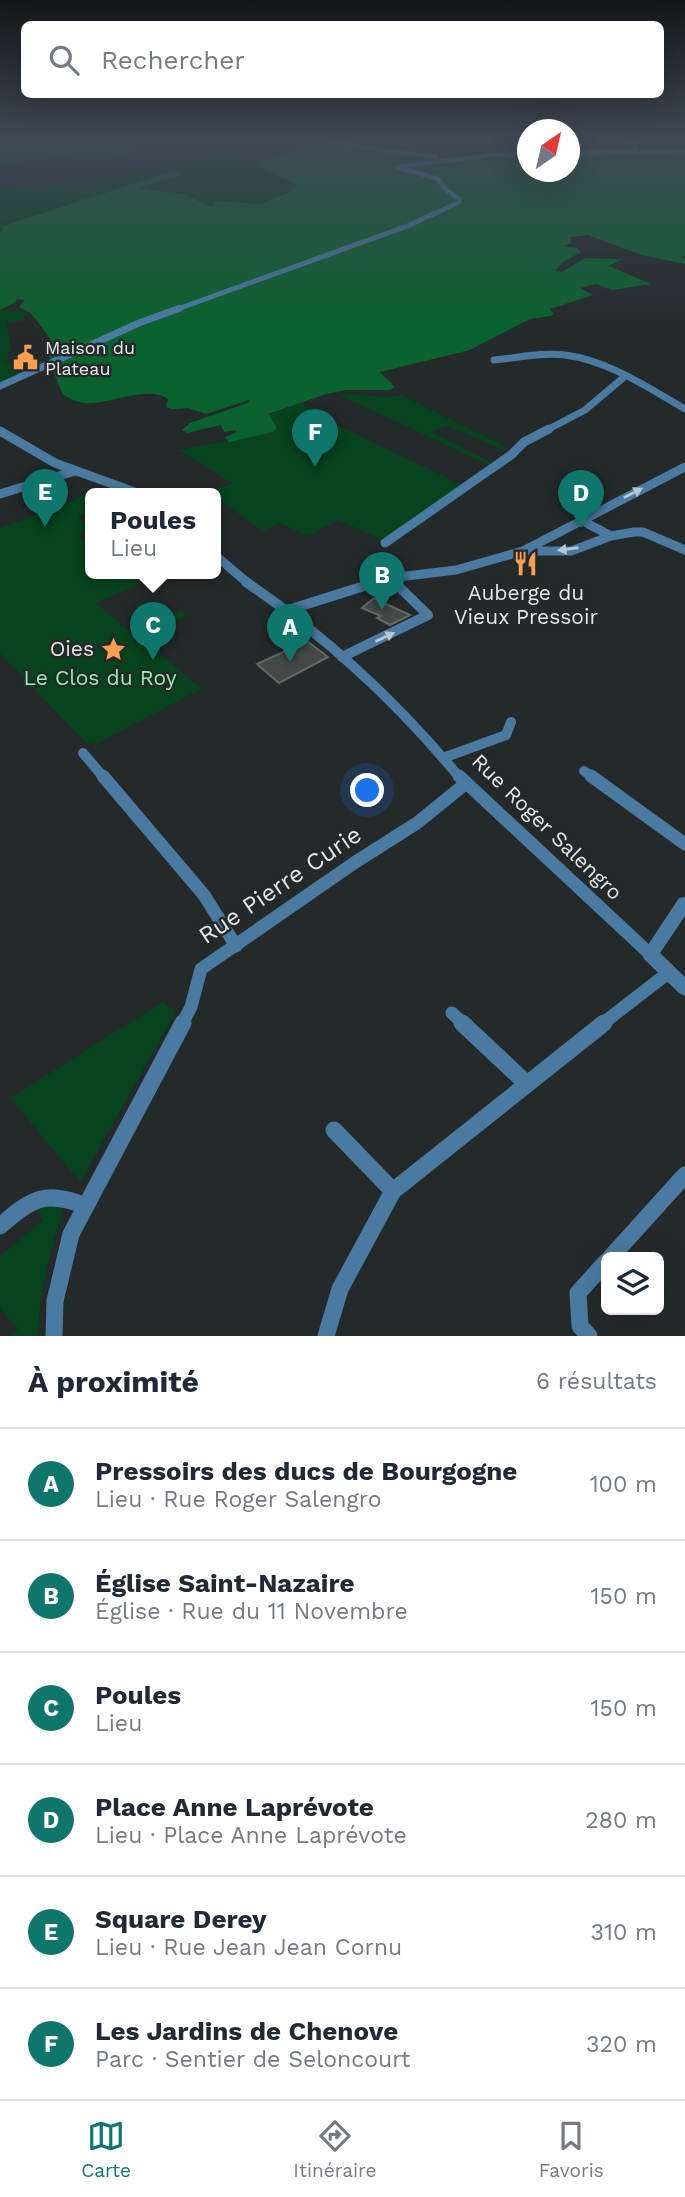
<!DOCTYPE html>
<html lang="fr">
<head>
<meta charset="utf-8">
<style>
	:root { --surface:#fff; --page:#f6f6f7; --text:#1f2937; --muted:#747a83; --line:#e0e1e3; --accent:#0f766e }
	body { margin:0; font-family:"Work Sans",sans-serif; background:var(--page); color:var(--text) }
	.controls { position:absolute; right:21px; bottom:21px; display:grid; overflow:hidden; border-radius:10px; box-shadow:0 7px 28px #0002 }
	.controls button { width:63px; height:63px; display:grid; place-items:center; padding:0; border:0; border-bottom:2px solid var(--line); background:var(--surface); color:var(--text); font:35px sans-serif }
	.compass { position:absolute; left:517px; top:119px; width:63px; height:63px; border-radius:50%; background:var(--surface); box-shadow:0 7px 28px #0002; rotate:34deg }
	.you { position:absolute; left:368px; top:791px; width:24px; height:24px; margin:-18px; border:5px solid #fff; border-radius:50%; background:#1a73e8; box-shadow:0 0 0 10px #1a73e833 }
	.badge { display:grid; place-items:center; width:46px; height:46px; border-radius:50%; background:var(--accent); color:#fff; font-size:23px; font-weight:700 }
	.pin { position:absolute; translate:-50% -58px; filter:drop-shadow(0 2px 4px #0008) }
	.pin::after { content:''; position:absolute; top:37px; width:24px; height:21px; background:inherit; clip-path:polygon(0 0,100% 0,50% 100%) }
	.popup { position:absolute; left:85px; top:488px; width:136px; height:91px; box-sizing:border-box; display:grid; place-content:center; border-radius:10px; background:var(--surface); filter:drop-shadow(0 2px 5px #0005); font-size:23px; white-space:nowrap; color:var(--muted) }
	.popup b { font-size:26px; color:var(--text) }
	.popup::after { content:''; position:absolute; left:50%; top:100%; margin-left:-14px; border:14px solid transparent; border-top-color:var(--surface) }
	.list { margin:0; padding:0; list-style:none }
	h2 { display:flex; justify-content:space-between; align-items:center; height:91px; margin:0; padding:0 28px; font-size:30px }
	h2 small { font-size:23px; font-weight:400; color:var(--muted) }
	.list li { display:grid; grid-template-columns:46px 1fr auto; gap:21px; align-items:center; box-sizing:border-box; height:112px; padding:0 28px; border-top:2px solid var(--line) }
	.list b { display:block; font-size:26px; white-space:nowrap }
	.list p { margin:0; font-size:23px; white-space:nowrap; color:var(--muted) }
	.list em { font-size:23px; font-style:normal; color:var(--muted) }
	.icon { flex:none; width:38px; height:38px; fill:none; stroke:currentColor; stroke-width:2; stroke-linecap:round; stroke-linejoin:round }
	.map { position:relative; flex:none; width:685px; height:1336px; overflow:hidden }
	.search { position:absolute; background:var(--surface); box-shadow:0 7px 28px #0002; left:21px; right:21px; top:21px; height:77px; display:flex; align-items:center; gap:18px; box-sizing:border-box; padding:0 24px; border-radius:10px; color:var(--muted); font-size:26px }
	.sheet { height:763px; background:var(--surface) }
	nav { display:flex; justify-content:space-around; align-items:center; box-sizing:border-box; height:98px; border-top:2px solid var(--line); background:var(--surface); font-size:19px; color:var(--muted) }
	nav a { display:grid; justify-items:center; gap:4px }
	nav .on { color:var(--accent) }
	.map>svg:first-child { display:block }
	.green { fill:#07431e }
	.forest { fill:#0a622e }
	.building { fill:#444948; stroke:#636867; stroke-width:2 }
	.lines { fill:none; stroke-linecap:round; stroke-linejoin:round }
	.minor-far6 { stroke:#4a7a9f; stroke-width:4.5 }
	.minor-far5 { stroke:#4a7a9f; stroke-width:5 }
	.minor-far4 { stroke:#4a7a9f; stroke-width:7 }
	.minor-far3 { stroke:#4a7a9f; stroke-width:9 }
	.minor-far2 { stroke:#4a7a9f; stroke-width:10 }
	.minor-far1 { stroke:#4a7a9f; stroke-width:13 }
	.minor { stroke:#4a7a9f; stroke-width:17 }
	.tertiary { fill:#4a7a9f; fill-rule:evenodd }
	.oneway { fill:#b6c6d2 }
	.labels { text-anchor:middle; stroke-width:5; stroke-linejoin:round; paint-order:stroke }
	.far-poi-label { font-size:18px; fill:#e4e7e8; stroke:#24292a; text-anchor:start }
	.poi-label { font-size:21px; fill:#e4e7e8; stroke:#24292a }
	.park-label { font-size:21px; fill:#8ef4a8; stroke:#24292a }
	.street-label { font-size:21px; fill:#e4e7e8; stroke:#24292a }
	.near-street-label { font-size:24px; fill:#e4e7e8; stroke:#24292a }
</style>
</head>
<body>
<div class="map">
<svg width="685" height="1336" viewBox="0 0 685 1336">
	<rect width="100%" height="100%" fill="#24292a"/>
	<g class="green">
		<path d="M0,139H134L136,151C114,162 85,163 65,159C53,156 15,164 0,166Z"/>
		<path d="M230,154C254,159 274,177 297,185L298,188L260,204L216,202L213,206L184,194L137,187L173,171L50,211L0,233V190L90,181Z"/>
		<path d="M0,311L18,310L28,314L21,321L6,323C10,336 14,350 5,362L41,359L43,364L0,384Z"/>
		<polygon points="351,394 384,397 401,395 505,446 505,451 446,425 432,432 492,463 489,465 339,395"/>
		<polygon points="301,403 341,427 462,485 385,541 338,520 307,536 279,523 263,531 216,498 216,494 208,493 232,483 179,450 273,432 267,415"/>
		<polygon points="90,494 90,511 77,517 89,525 79,537 90,546 90,574 129,574 141,583 96,603 131,633 181,610 187,615 139,636 201,689 98,743 87,744 0,653 0,528"/>
		<polygon points="163,1002 174,1010 173,1017 80,1182 10,1098"/>
		<path d="M43,1204L62,1206C63,1220 57,1230 53,1243C45,1274 39,1304 38,1336H11L18,1329L0,1308V1256L43,1220L35,1207Z"/>
	</g>
	<path class="forest" d="M358,147L440,157L437,161L527,155L528,172H570V154L685,152V256L679,257L685,258V264L642,255L588,235L570,237L571,243L564,246L577,248L581,252L563,262L555,271L562,272L585,258L623,259L609,266L651,284L612,290L596,284L580,288L593,295L550,309L554,314L551,316L530,319L470,350L380,372L395,387L390,390H347L326,394L268,414L277,428L273,432L229,442L225,437L237,432L234,430L224,432L221,425L187,433L182,430L190,423L250,402L249,400L206,414L188,408L172,409L166,407L168,399C145,383 103,409 79,402C74,401 68,397 63,395L51,366L46,343L51,341C46,330 34,319 31,313L19,307L25,300L17,299L14,303L0,310V233L4,230L3,226L173,171L184,174L139,188L184,194L209,206H213L216,201L260,204L295,190L297,185L258,166L259,161L303,151Z"/>
	<g class="building">
		<polygon points="374,598 386,604 410,615 390,625 377,618 381,616 362,608"/>
		<polygon points="307,641 328,657 279,683 257,664"/>
	</g>
	<g class="lines">
		<g class="minor-far6">
			<polyline points="319,139 400,153 437,156"/>
			<polyline points="616,139 637,143 634,146 636,151"/>
			<polyline points="570,153 685,151"/>
			<polyline points="485,155 528,154"/>
			<polyline points="432,215 459,202 459,199 445,189 438,179 397,167 490,155"/>
		</g>
		<polyline class="minor-far5" points="175,310 410,225 435,213"/>
		<g class="minor-far4">
			<path d="M494,360C517,358 542,352 565,355C607,360 649,388 685,409"/>
			<polyline points="0,386 139,323 180,308"/>
			<polyline points="545,431 585,410 623,378"/>
		</g>
		<g class="minor-far3">
			<polyline points="0,431 55,463 140,494"/>
			<polyline points="0,494 75,471"/>
			<polyline points="581,520 611,536"/>
			<polyline points="385,543 511,455 524,442 549,429"/>
			<polyline points="526,551 571,551 611,536 634,532 643,532 685,550"/>
			<polyline points="216,556 249,584"/>
			<polyline points="390,578 396,584"/>
			<polyline points="372,584 390,578 456,570 523,551 685,467"/>
		</g>
		<g class="minor-far2">
			<path d="M246,582C327,637 398,703 460,778"/>
			<polyline points="288,610 377,582"/>
			<polyline points="342,657 428,615 394,582"/>
			<polyline points="83,753 104,778"/>
			<polyline points="443,758 506,735 511,722"/>
			<polyline points="584,771 594,778"/>
		</g>
		<g class="minor-far1">
			<polyline points="103,776 204,895 236,946"/>
			<polyline points="459,776 650,954"/>
			<polyline points="591,776 685,844"/>
			<polyline points="452,1013 464,1024"/>
			<polyline points="182,1024 191,1007 201,969 354,863 417,823 465,784"/>
			<polyline points="602,1024 668,973"/>
		</g>
		<g class="minor">
			<polyline points="462,1023 526,1083"/>
			<polyline points="334,1130 393,1191"/>
			<path d="M0,1226C33,1198 44,1190 86,1206"/>
			<polyline points="611,1257 685,1175"/>
			<polyline points="54,1336 55,1301 71,1234 183,1023"/>
			<polyline points="326,1336 340,1289 393,1191 604,1023"/>
			<polyline points="589,1336 580,1326 578,1293 606,1262"/>
		</g>
		<polygon class="tertiary" points="685,897 685,916 660,953 685,977 685,996 679,993 644,959 642,954 679,898"/>
	</g>
	<defs><path id="oneway-solid" d="M-6-.8H1V-3.2L6.5 0L1 3.2V.8H-6Z" transform="scale(1.75)"/></defs>
	<g class="oneway">
		<use href="#oneway-solid" transform="translate(633 493) rotate(-27)"/>
		<use href="#oneway-solid" transform="translate(568 549) rotate(172)"/>
		<use href="#oneway-solid" transform="translate(385 637) rotate(-25)"/>
	</g>
	<linearGradient id="sky" x2="0" y2="1"><stop stop-color="#141717"/><stop offset="0.43" stop-color="#3f4955"/><stop offset="1" stop-color="#3f4955" stop-opacity="0"/></linearGradient>
	<rect width="685" height="326" fill="url(#sky)"/>
	<defs>
		<symbol id="civic-bare" viewBox="-9 -9 18 18"><path d="M-.6-6.5H3V-4.5H.6V-3L4-1V1h2V6H-6V1h2V-1L-.6-3ZM-1.2 2.5V6h2.4V2.5Z" fill="#fa9f4f" stroke="#24292a" stroke-width="2.5" paint-order="stroke"/></symbol>
		<symbol id="restaurant-bare" viewBox="-9 -9 18 18"><path d="M-5-6h1v4h1v-4h1v4h1v-4h1v5L-1.5 .5V6h-2V.5L-5-1ZM5-6V6H3V1.5H1.5Q1.5-4 5-6Z" fill="#fa9f4f" stroke="#24292a" stroke-width="2.5" paint-order="stroke"/></symbol>
		<symbol id="sight-bare" viewBox="-9 -9 18 18"><path d="M0-6L1.8-2.2L6-1.7L2.9 1.2L3.7 5.4L0 3.3L-3.7 5.4L-2.9 1.2L-6-1.7L-1.8-2.2Z" fill="#fa9f4f" stroke="#24292a" stroke-width="2.5" paint-order="stroke"/></symbol>
	</defs>
	<g fill-rule="evenodd">
		<use href="#civic-bare" x="8" y="340" width="35" height="35"/>
		<use href="#restaurant-bare" x="508" y="546" width="35" height="35"/>
		<use href="#sight-bare" x="96" y="632" width="35" height="35"/>
	</g>
	<g class="labels">
		<g class="far-poi-label">
			<text x="45" y="354">Maison du<tspan x="45" dy="21">Plateau</tspan></text>
		</g>
		<g class="poi-label">
			<text x="526" y="600">Auberge du<tspan x="526" dy="24">Vieux Pressoir</tspan></text>
			<text x="94" y="656" text-anchor="end">Oies</text>
		</g>
		<g class="park-label">
			<text x="100" y="685">Le Clos du Roy</text>
		</g>
		<g class="street-label">
			<text transform="translate(547 827) rotate(44)" y="7">Rue Roger Salengro</text>
		</g>
		<g class="near-street-label">
			<text transform="translate(280 885) rotate(-34)" y="8">Rue Pierre Curie</text>
		</g>
	</g>
</svg>
<div class="controls">
<button><svg class="icon" aria-label="layers" viewBox="0 0 24 24"><path d="M12 4l9 5-9 5-9-5zM3 14l9 5 9-5"/></svg></button>
</div>
<svg class="compass" viewBox="-18 -18 36 36"><path d="M0-13l5 13h-10z" fill="#e53935"/><path d="M0 13l5-13h-10z" fill="#747a83"/></svg>
<div class="you"></div>
<div class="pin badge" style="left:290px;top:662px">A</div>
<div class="pin badge" style="left:382px;top:610px">B</div>
<div class="pin badge" style="left:153px;top:660px">C</div>
<div class="popup"><b>Poules</b>Lieu</div>
<div class="pin badge" style="left:581px;top:528px">D</div>
<div class="pin badge" style="left:45px;top:527px">E</div>
<div class="pin badge" style="left:315px;top:467px">F</div>
<div class="search"><svg class="icon" aria-label="search" viewBox="0 0 24 24"><circle cx="10" cy="10" r="6"/><path d="M15 15l6 6"/></svg>Rechercher</div>
</div>
<section class="sheet">
<h2>À proximité<small>6 résultats</small></h2>
<ul class="list">
<li><span class="badge">A</span><div><b>Pressoirs des ducs de Bourgogne</b><p>Lieu · Rue Roger Salengro</p></div><em>100 m</em></li>
<li><span class="badge">B</span><div><b>Église Saint-Nazaire</b><p>Église · Rue du 11 Novembre</p></div><em>150 m</em></li>
<li><span class="badge">C</span><div><b>Poules</b><p>Lieu</p></div><em>150 m</em></li>
<li><span class="badge">D</span><div><b>Place Anne Laprévote</b><p>Lieu · Place Anne Laprévote</p></div><em>280 m</em></li>
<li><span class="badge">E</span><div><b>Square Derey</b><p>Lieu · Rue Jean Jean Cornu</p></div><em>310 m</em></li>
<li><span class="badge">F</span><div><b>Les Jardins de Chenove</b><p>Parc · Sentier de Seloncourt</p></div><em>320 m</em></li>
</ul>
</section>
<nav>
<a class="on"><svg class="icon" aria-label="map" viewBox="0 0 24 24"><path d="M3 6l6-2 6 2 6-2v14l-6 2-6-2-6 2zM9 4v14M15 6v14"/></svg>Carte</a>
<a><svg class="icon" aria-label="directions" viewBox="0 0 24 24"><path d="M12 3l9 9-9 9-9-9zM9 14v-3h6M13 9l2 2-2 2"/></svg>Itinéraire</a>
<a><svg class="icon" aria-label="saved" viewBox="0 0 24 24"><path d="M7 4h10v16l-5-4-5 4z"/></svg>Favoris</a>
</nav>
</body>
</html>
